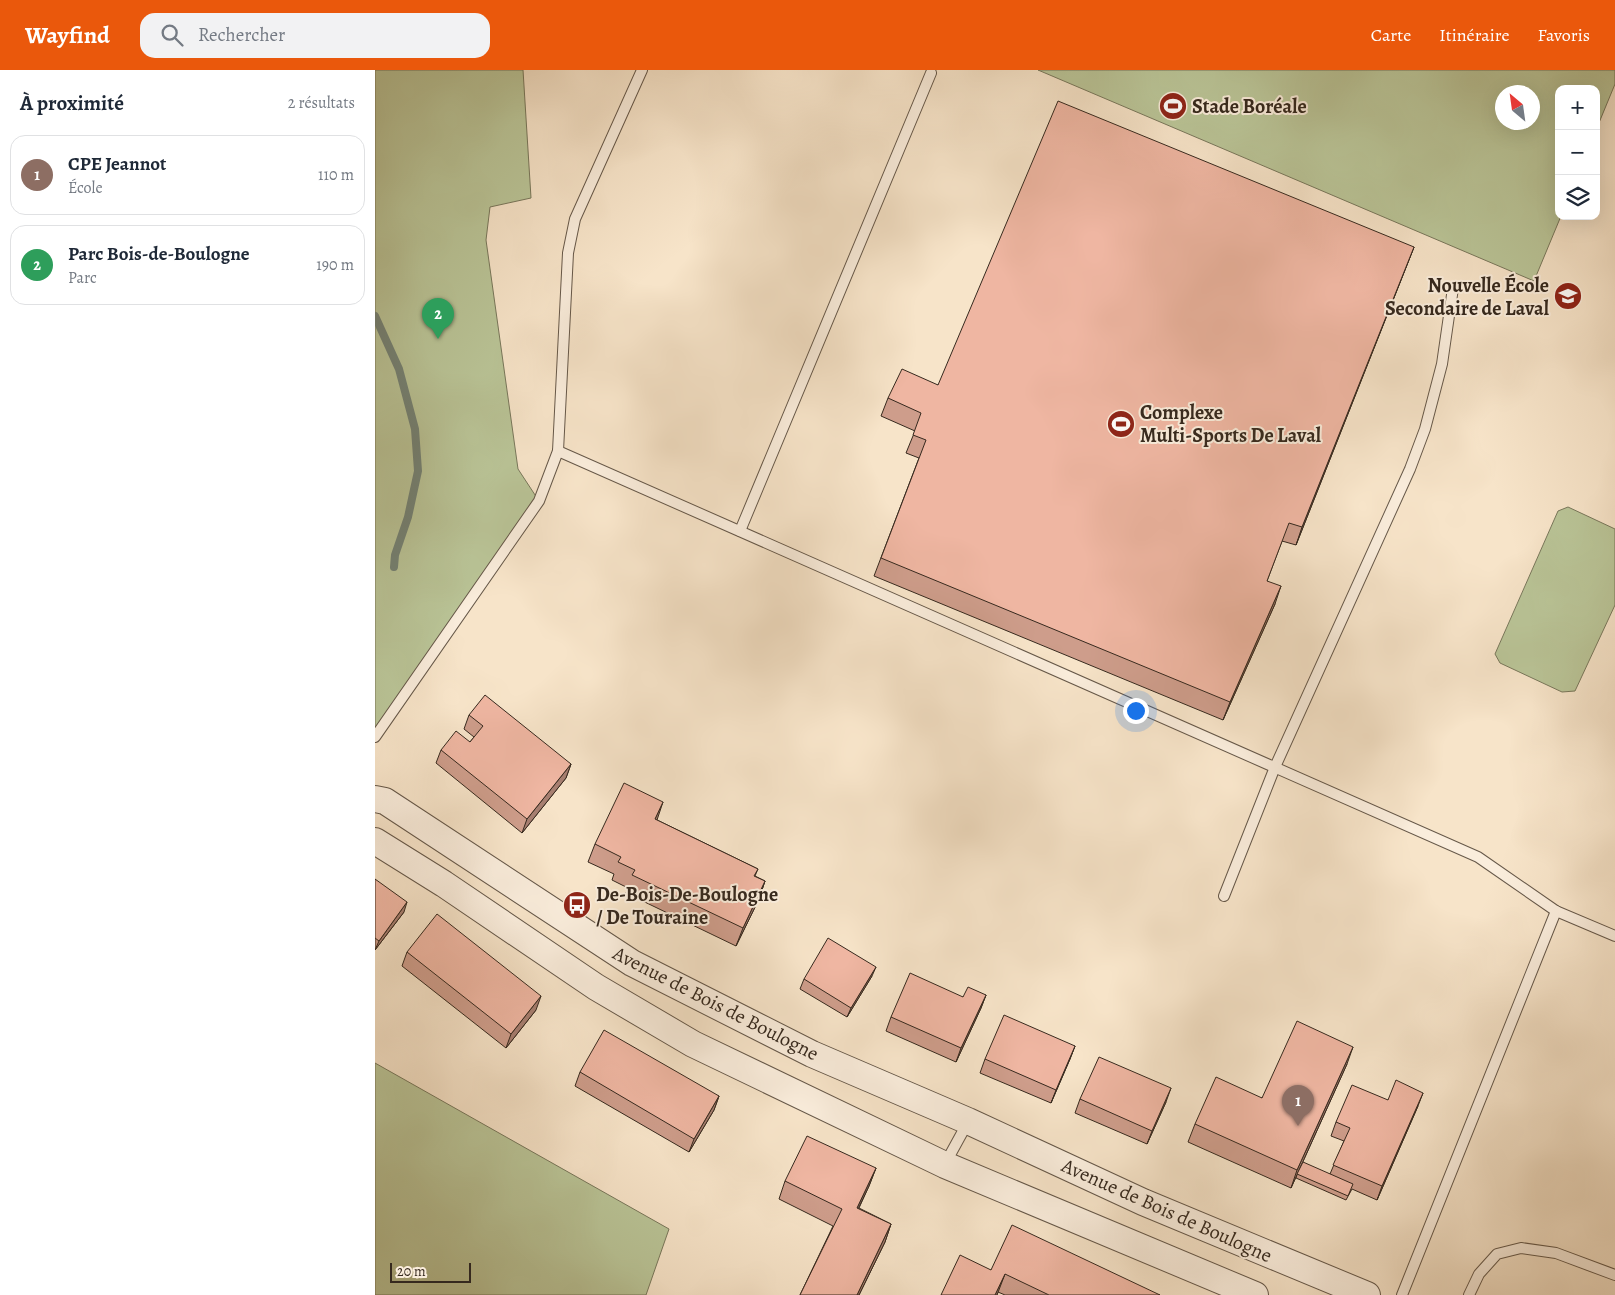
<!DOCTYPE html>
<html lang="fr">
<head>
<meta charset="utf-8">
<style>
	:root { --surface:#fff; --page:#f2f2f3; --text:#1f2937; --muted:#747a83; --line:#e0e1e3; --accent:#ea580c }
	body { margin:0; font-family:Alegreya,serif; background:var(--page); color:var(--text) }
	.controls { position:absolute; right:15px; top:15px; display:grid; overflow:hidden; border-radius:10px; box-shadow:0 5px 20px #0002 }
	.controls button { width:45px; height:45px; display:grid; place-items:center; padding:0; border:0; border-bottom:1px solid var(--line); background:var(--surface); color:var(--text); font:25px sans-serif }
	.compass { position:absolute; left:1120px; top:15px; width:45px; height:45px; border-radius:50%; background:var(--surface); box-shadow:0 5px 20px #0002; rotate:331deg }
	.scale { position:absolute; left:15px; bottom:12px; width:81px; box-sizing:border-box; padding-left:5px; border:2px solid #36291e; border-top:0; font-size:14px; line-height:18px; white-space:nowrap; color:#36291e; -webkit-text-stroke:4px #faeddc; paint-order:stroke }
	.you { position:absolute; left:760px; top:640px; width:18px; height:18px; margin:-12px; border:4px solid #fff; border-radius:50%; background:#1a73e8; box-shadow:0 0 0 8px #1a73e833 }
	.badge { display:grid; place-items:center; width:32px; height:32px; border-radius:50%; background:var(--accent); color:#fff; font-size:16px; font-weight:700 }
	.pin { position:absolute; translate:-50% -41px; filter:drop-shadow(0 1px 2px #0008) }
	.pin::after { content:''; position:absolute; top:26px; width:18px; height:15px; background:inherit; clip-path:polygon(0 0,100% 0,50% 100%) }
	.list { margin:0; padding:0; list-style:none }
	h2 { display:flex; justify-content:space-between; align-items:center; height:65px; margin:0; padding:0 20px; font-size:21px }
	h2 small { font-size:16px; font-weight:400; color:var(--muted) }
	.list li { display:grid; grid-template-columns:32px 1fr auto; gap:15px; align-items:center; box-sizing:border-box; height:80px; margin:0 10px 10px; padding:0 10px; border:1px solid var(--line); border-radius:15px }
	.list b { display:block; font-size:19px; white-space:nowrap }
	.list p { margin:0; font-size:16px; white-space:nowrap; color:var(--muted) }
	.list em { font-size:16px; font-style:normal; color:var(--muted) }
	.icon { flex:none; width:28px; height:28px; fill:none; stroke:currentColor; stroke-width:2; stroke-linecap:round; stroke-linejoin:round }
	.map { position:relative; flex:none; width:1240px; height:1225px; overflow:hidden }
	header { display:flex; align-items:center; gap:30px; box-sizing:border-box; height:70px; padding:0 25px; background:var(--accent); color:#fff }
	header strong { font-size:24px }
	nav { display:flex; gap:28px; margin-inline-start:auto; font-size:18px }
	.search { width:350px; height:45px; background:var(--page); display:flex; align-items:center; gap:12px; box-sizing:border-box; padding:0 18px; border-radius:15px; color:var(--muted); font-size:19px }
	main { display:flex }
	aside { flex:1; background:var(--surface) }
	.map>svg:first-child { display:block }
	.green { fill:#bac598; stroke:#78775b; fill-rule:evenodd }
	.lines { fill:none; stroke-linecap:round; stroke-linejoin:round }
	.stream { stroke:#748376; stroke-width:8 }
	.service-casing { stroke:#665849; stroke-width:12 }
	.tertiary-casing { stroke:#665849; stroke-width:28 }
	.service { stroke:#faeddc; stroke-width:10 }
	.tertiary { stroke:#faeddc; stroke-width:26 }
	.wall { fill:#ce9d8b; stroke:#36291e }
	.shaded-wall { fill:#a77f71; stroke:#36291e }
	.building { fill:#efb6a2; stroke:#36291e }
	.labels { text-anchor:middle; stroke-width:4; stroke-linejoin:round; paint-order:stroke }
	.poi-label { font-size:20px; font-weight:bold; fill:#36291e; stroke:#faeddc; text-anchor:start }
	.street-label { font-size:20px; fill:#36291e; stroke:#faeddc }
</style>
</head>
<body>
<header>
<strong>Wayfind</strong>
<div class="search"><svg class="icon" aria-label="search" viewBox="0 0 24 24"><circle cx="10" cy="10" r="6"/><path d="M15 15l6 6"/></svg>Rechercher</div>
<nav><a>Carte</a><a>Itinéraire</a><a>Favoris</a></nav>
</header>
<main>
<aside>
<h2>À proximité<small>2 résultats</small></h2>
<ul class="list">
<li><span class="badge" style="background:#8d6e63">1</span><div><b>CPE Jeannot</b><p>École</p></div><em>110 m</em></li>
<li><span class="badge" style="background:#2e9e5b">2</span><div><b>Parc Bois-de-Boulogne</b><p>Parc</p></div><em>190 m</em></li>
</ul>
</aside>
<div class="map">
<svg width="1240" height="1225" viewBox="0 0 1240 1225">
	<rect width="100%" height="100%" fill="#f7e4c9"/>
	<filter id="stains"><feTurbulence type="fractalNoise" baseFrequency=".004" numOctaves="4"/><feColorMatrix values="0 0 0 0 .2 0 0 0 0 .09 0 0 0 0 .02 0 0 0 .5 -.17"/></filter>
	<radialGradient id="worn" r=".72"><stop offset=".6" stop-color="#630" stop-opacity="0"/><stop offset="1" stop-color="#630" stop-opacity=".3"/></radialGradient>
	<g class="green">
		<polygon points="0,0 148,0 156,128 115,137 111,170 143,399 164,431 0,667"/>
		<path d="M663,0H1240V14L1221,60V19H1184V146H1186L1159,211ZM1128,22H1158V52H1128Z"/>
		<polygon points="1193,437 1240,459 1240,535 1200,621 1187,622 1125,593 1120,584 1183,441"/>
		<polygon points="0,993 294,1159 271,1225 0,1225"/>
	</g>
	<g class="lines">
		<polyline class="stream" points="0,246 24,299 40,359 43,401 33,447 20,485 19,497"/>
		<defs>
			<g id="service">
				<polyline points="183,381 1103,787 1181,841 1240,866"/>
				<polyline points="365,461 556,3"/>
				<polyline points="0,667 164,431 183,381 193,183 200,149 267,0"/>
				<polyline points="849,826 900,697 1035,399 1050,359 1067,294 1078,218"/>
				<polyline points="570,1094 593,1052"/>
				<polyline points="1027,1225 1181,841"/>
				<polyline points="1094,1225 1104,1204 1122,1184 1146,1178 1181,1183 1240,1205"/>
			</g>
			<g id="tertiary">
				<polyline points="0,729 10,731 257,893 437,984 593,1051 768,1132 992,1225"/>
				<polyline points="0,771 69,814 221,917 318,974 570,1095 880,1225"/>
			</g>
		</defs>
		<use href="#service" class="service-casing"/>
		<use href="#tertiary" class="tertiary-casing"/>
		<use href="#service" class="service"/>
		<use href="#tertiary" class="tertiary"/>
	</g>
	<g class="wall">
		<polygon points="1039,177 921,475 907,471 892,511 900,534 848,650 499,506 544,388 531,383 540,361 506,346 513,328 563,315"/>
		<polygon points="94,645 196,694 191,708 147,763 61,693 66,680 95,672 99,667 89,659"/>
		<polygon points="282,750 383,799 380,806 390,811 384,829 361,876 251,823 253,818 237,810 239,804 213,792 220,774"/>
		<polygon points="0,809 29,842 0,880"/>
		<polygon points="32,882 161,940 131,978 27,896"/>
		<polygon points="497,906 472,947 425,919 429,909"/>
		<polygon points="611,925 606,938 581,992 511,961 516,947 588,927"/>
		<polygon points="700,976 695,989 676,1033 605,1003 610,989"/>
		<polygon points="972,994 916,1118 813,1072 820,1054"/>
		<polygon points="205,1002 344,1026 339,1040 314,1082 200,1016"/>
		<polygon points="705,1029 791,1032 772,1074 700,1043"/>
		<polygon points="1013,1030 1043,1036 1002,1130 977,1119 971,1130 921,1108 922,1104 955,1104 969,1071 956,1066 961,1052"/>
		<polygon points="501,1098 494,1116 484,1138 516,1154 510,1172 484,1225 425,1225 458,1156 404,1129 410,1111"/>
		<polygon points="616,1200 785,1225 630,1225 623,1222 622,1225 566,1225"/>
	</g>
	<g class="shaded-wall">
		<polygon points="1039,177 1032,195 921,475 927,457"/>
		<polygon points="906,516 900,534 848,650 855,632"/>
		<polygon points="196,694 191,708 147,763 152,749"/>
		<polygon points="288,732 282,750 280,749"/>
		<polygon points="390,811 384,829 361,876 368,858"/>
		<polygon points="32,832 29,842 0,880 4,871"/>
		<polygon points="501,897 497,906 472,947 476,938"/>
		<polygon points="611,925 606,938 581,992 586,978"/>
		<polygon points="166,926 161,940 131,978 136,964"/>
		<polygon points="700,976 695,989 676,1033 681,1020"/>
		<polygon points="978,977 972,994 916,1118 922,1100"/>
		<polygon points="796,1018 791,1032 772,1074 777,1061"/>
		<polygon points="1048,1023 1043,1036 1002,1130 1007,1116"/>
		<polygon points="344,1026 339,1040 314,1082 319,1069"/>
		<polygon points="501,1098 494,1116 475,1156 482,1138"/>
		<polygon points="516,1154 510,1172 484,1225 482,1225"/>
		<polygon points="630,1204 622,1225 620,1225"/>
	</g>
	<g class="building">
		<polygon points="683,31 1039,177 927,457 914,453 892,511 906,516 855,632 506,488 551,370 538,365 546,343 513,328 527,299 563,315"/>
		<polygon points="110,625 196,694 152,749 66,680 81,661 95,672 108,656 94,645"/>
		<polygon points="249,713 288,732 280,749 383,799 379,806 390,811 368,858 257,805 260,800 243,792 246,787 220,774"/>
		<polygon points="0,809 32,832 4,871 0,868"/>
		<polygon points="62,844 166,926 136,964 32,882"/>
		<polygon points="453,868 501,897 476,938 429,909"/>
		<polygon points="535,903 588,927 593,917 611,925 586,978 516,947"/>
		<polygon points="629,945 700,976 681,1020 610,989"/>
		<polygon points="922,951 978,977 922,1100 820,1054 841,1007 887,1028"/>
		<polygon points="229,960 344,1026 319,1069 205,1002"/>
		<polygon points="724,987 796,1018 777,1061 705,1029"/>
		<polygon points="1021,1010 1048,1023 1007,1116 958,1095 975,1058 961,1052 977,1015 1013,1030"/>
		<polygon points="432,1066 501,1098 482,1138 516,1154 482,1225 425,1225 467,1139 410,1111"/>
		<polygon points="928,1092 978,1114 973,1126 922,1104"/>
		<polygon points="637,1155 785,1225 674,1225 630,1204 620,1225 566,1225 585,1185 616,1200"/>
	</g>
	<defs>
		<symbol id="stadium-disc" viewBox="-11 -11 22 22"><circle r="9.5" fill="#8f2418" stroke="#faeddc"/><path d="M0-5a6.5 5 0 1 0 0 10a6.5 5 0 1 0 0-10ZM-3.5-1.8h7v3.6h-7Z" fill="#fff"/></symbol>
		<symbol id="school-disc" viewBox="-11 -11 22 22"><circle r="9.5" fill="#8f2418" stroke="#faeddc"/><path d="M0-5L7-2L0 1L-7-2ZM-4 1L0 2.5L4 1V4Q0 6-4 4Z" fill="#fff"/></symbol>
		<symbol id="bus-disc" viewBox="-11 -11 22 22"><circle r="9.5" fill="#8f2418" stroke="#faeddc"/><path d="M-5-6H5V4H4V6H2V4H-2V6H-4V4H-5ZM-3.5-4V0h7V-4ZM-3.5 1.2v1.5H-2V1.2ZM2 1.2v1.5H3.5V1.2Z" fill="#fff"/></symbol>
	</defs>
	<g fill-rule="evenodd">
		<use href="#stadium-disc" x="782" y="20" width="32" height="32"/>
		<use href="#school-disc" x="1177" y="210" width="32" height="32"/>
		<use href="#stadium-disc" x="730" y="338" width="32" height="32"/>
		<use href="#bus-disc" x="186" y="819" width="32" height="32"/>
	</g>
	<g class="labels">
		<g class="poi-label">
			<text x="817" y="43">Stade Boréale</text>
			<text x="1174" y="222" text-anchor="end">Nouvelle École<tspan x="1174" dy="23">Secondaire de Laval</tspan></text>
			<text x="765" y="349">Complexe<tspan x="765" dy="23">Multi-Sports De Laval</tspan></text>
			<text x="221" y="831">De-Bois-De-Boulogne<tspan x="221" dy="23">/ De Touraine</tspan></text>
		</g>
		<g class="street-label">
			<text transform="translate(341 933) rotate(27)" y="7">Avenue de Bois de Boulogne</text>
			<text transform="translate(792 1140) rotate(24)" y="7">Avenue de Bois de Boulogne</text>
		</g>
	</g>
	<rect width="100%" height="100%" filter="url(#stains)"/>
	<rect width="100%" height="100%" fill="url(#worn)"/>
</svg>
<div class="controls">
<button>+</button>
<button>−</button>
<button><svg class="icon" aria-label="layers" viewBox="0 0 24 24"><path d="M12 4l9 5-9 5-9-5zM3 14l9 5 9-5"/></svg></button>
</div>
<svg class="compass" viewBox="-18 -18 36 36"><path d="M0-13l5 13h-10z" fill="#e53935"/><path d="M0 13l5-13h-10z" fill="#747a83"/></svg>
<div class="scale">20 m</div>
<div class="you"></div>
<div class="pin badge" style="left:923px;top:1056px;background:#8d6e63">1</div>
<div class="pin badge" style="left:63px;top:269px;background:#2e9e5b">2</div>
</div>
</main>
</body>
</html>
